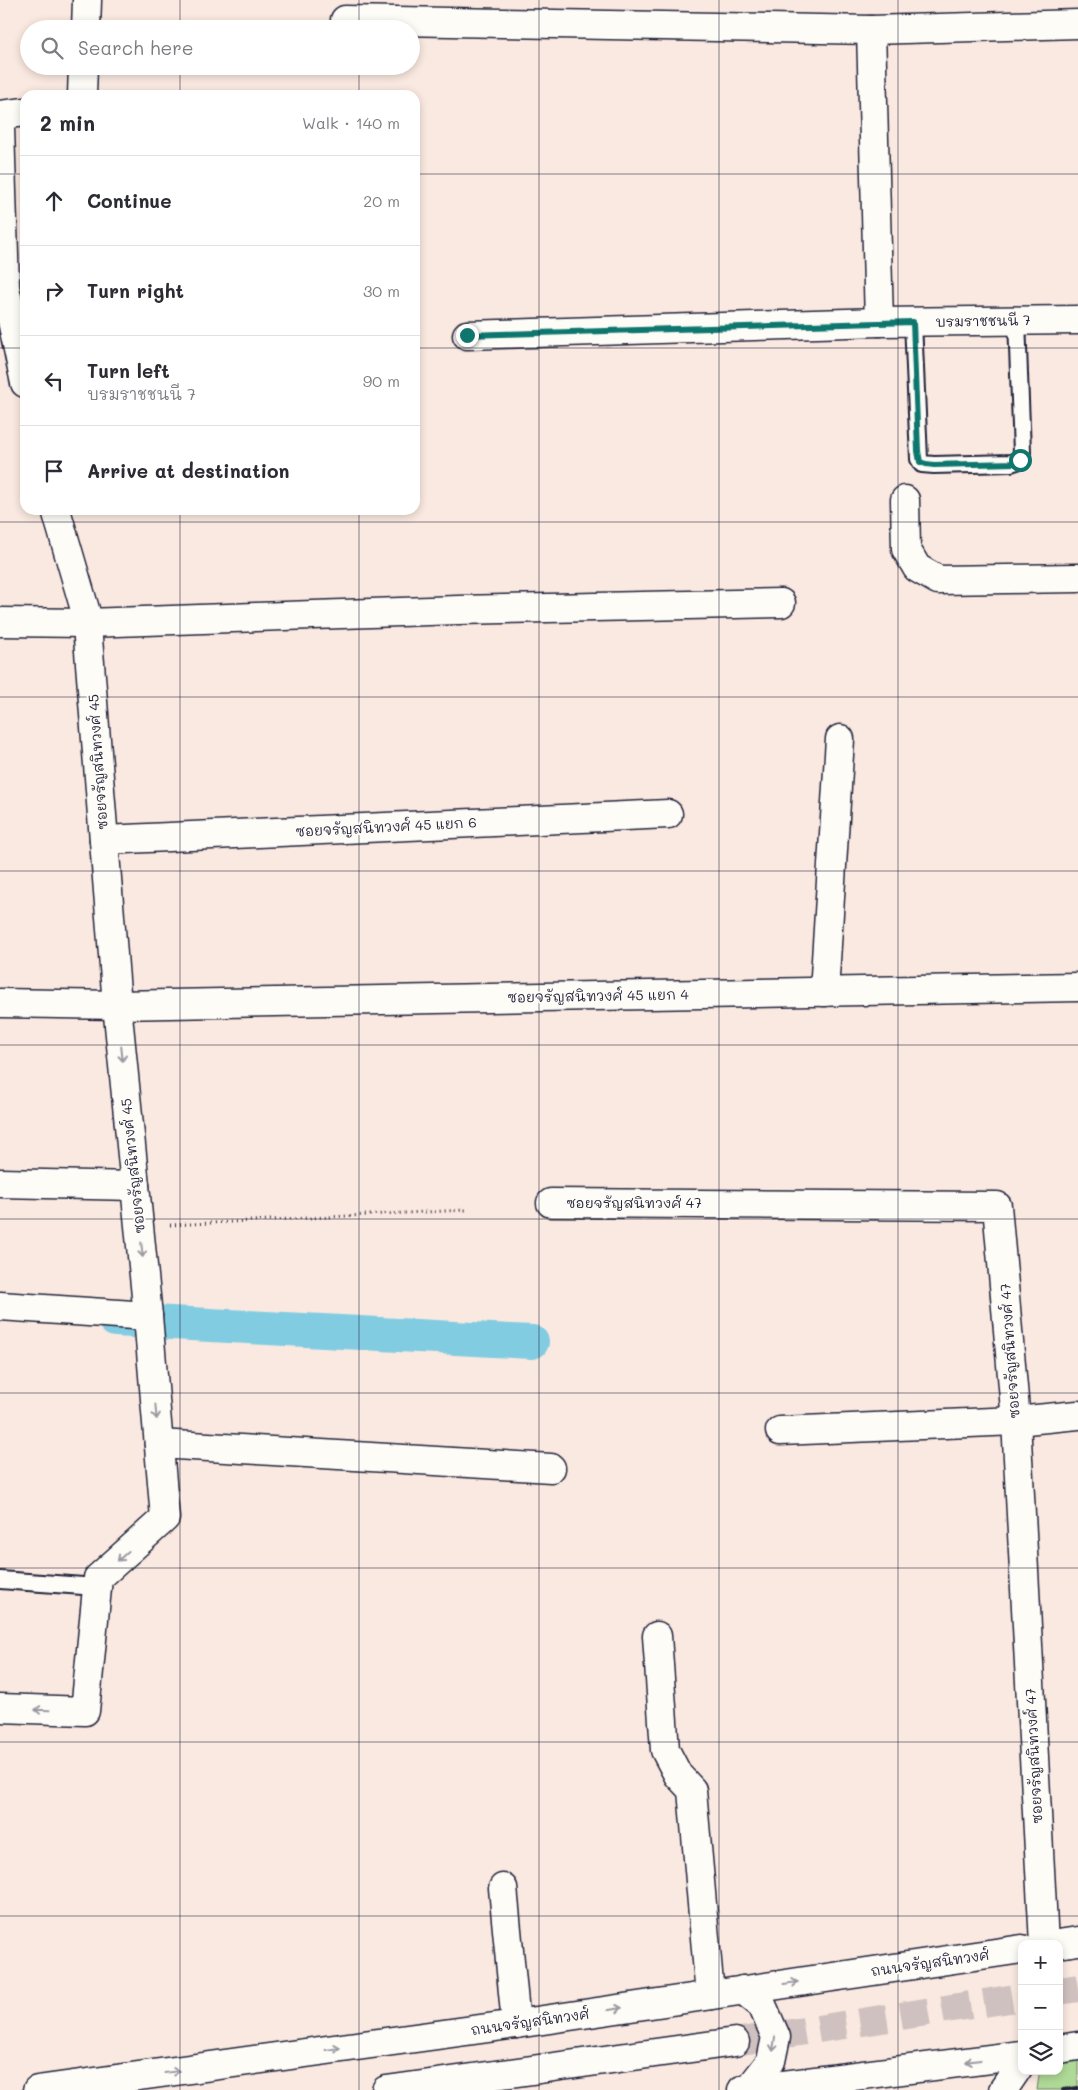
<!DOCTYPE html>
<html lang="en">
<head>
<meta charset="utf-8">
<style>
	:root { --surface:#fff; --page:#f7f7f7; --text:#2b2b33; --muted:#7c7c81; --line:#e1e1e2 }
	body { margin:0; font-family:Mali,"Playpen Sans Thai",sans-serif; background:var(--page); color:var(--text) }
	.controls { position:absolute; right:15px; bottom:15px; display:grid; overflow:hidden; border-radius:10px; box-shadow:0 2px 8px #0003 }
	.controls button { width:45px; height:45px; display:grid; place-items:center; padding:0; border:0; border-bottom:1px solid var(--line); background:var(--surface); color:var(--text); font:25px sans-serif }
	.stop { position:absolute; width:15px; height:15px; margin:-11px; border:4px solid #0f766e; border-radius:50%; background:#fff }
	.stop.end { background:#0f766e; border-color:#fff; box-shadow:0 1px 5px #0008 }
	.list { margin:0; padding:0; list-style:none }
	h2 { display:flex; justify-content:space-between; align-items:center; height:65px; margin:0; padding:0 20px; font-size:21px }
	h2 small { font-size:16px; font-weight:400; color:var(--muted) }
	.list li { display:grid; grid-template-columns:32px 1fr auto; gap:15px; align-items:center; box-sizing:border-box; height:90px; padding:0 20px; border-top:1px solid var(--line) }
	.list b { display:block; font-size:19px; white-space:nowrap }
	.list p { margin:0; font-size:16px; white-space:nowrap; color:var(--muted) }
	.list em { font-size:16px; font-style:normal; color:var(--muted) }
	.icon { flex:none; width:28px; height:28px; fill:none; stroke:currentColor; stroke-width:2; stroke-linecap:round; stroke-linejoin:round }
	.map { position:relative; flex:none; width:1078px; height:2090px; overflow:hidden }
	.search { position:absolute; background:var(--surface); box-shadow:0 2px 8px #0003; left:20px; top:20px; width:400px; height:55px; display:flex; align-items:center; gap:12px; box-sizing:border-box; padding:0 18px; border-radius:28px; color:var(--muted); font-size:19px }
	.panel { position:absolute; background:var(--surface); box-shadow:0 2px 8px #0003; left:20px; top:90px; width:400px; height:425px; border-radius:15px }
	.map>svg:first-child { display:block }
	.green { fill:#aed996; stroke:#687e68 }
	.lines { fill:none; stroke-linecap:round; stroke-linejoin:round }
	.canal { stroke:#82cce2; stroke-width:34 }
	.primary-tunnel { stroke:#cfc1bf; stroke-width:28; stroke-dasharray:28 14; stroke-linecap:butt }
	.service-casing { stroke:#22223b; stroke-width:20 }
	.minor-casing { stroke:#22223b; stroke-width:31 }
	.primary-casing { stroke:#22223b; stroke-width:31 }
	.path { stroke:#22223b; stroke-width:3; stroke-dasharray:1 4; stroke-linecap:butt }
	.service { stroke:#fdfcf7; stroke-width:16 }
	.minor { stroke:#fdfcf7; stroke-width:28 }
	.primary { stroke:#fdfcf7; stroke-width:28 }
	.rail { stroke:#22223b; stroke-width:4 }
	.oneway { stroke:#9a9aa2 }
	.route { stroke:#0f766e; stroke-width:6 }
	.grid { fill:none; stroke:#22223b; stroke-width:1; stroke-opacity:0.55 }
	.labels { text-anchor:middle; stroke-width:4; stroke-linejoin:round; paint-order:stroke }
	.street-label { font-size:14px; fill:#22223b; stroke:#fdfcf7 }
</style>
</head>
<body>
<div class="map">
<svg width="1078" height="2090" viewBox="0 0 1078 2090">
	<rect width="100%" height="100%" fill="#fae9e0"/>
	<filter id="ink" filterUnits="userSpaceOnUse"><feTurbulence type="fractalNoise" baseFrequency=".02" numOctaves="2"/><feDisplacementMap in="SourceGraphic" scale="10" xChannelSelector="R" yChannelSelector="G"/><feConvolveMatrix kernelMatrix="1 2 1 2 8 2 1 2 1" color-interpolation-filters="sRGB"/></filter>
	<g filter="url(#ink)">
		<polygon class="green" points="1078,2056 1078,2090 1037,2090 1039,2075 1042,2071 1059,2071 1059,2059"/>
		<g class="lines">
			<polyline class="canal" points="115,1320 532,1342"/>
			<g class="primary-tunnel">
				<polyline points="1059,1991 1078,1988"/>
				<polyline points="735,2042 1022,1997"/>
			</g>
			<defs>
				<g id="service">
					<polyline points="913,322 919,459 922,464 934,465 1011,463 1020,460 1022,452 1017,321"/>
					<polyline points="0,1580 97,1587"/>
				</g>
				<g id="minor">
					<polyline points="345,20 871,30 1078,24"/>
					<polyline points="86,29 87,0"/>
					<polyline points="871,30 879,322"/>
					<polyline points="82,95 83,66"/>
					<polyline points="0,115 25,112"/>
					<polyline points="0,127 5,287 25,383"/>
					<polyline points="467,335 879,322 1078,320"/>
					<polyline points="905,500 906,549 917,568 938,580 1078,578"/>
					<polyline points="0,622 87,623 458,610 781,603"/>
					<polyline points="104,840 668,814"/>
					<polyline points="824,992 840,739"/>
					<polyline points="0,1003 117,1005 1078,987"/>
					<polyline points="0,1183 135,1186"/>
					<polyline points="551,1203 997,1206 1016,1421 1044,1944"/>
					<polyline points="0,1306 148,1316"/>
					<polyline points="780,1431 1016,1421 1078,1415"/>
					<polyline points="159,1444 551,1468"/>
					<polyline points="657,1636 665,1750 678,1775 692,1790 710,1995"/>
					<polyline points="0,1708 85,1711 98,1578 165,1518 148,1316 117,1005 86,613 56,510"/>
					<polyline points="503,1888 516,2024"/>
				</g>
				<g id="primary">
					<polyline points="1058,1944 1078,1941"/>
					<polyline points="743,1990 762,2005 776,2037 771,2061 749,2089"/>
					<polyline points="1059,2049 1078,2046"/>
					<polyline points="37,2090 516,2024 1022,1949"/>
					<polyline points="386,2090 735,2042"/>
					<polyline points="742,2090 1022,2055"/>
					<polyline points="1003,2090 1022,2062"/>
				</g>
			</defs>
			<use href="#service" class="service-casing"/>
			<use href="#minor" class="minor-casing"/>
			<use href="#primary" class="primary-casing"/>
			<polyline class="path" points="170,1225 466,1210"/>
			<use href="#service" class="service"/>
			<use href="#minor" class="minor"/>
			<use href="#primary" class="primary"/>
			<polyline class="rail" points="1063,2090 1078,2088"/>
		</g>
		<defs><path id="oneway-shaft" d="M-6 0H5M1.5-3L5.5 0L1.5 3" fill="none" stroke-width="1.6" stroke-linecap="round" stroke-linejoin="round" transform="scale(1.25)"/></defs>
		<g class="oneway">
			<use href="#oneway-shaft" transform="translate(122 1054) rotate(84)"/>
			<use href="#oneway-shaft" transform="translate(142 1250) rotate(84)"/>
			<use href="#oneway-shaft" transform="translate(156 1412) rotate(85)"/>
			<use href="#oneway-shaft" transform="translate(123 1556) rotate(138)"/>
			<use href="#oneway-shaft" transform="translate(42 1710) rotate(-178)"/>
			<use href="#oneway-shaft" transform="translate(791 1983) rotate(-8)"/>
			<use href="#oneway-shaft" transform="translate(615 2009) rotate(-9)"/>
			<use href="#oneway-shaft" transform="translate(774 2044) rotate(98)"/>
			<use href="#oneway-shaft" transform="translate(333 2049) rotate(-8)"/>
			<use href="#oneway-shaft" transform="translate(973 2061) rotate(173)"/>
			<use href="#oneway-shaft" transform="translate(172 2072) rotate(-8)"/>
		</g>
	</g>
	<g class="lines" filter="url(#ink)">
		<polyline class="route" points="467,335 913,322 918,451 920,462 926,464 934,465 1014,463 1020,460"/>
	</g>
	<path class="grid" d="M180,0V29M359,0V29M539,0V2090M719,0V2090M898,0V2090M180,66V95M359,66V95M0,174H25M415,174H1078M0,348H25M415,348H1078M180,510V2090M359,510V2090M0,522H1078M0,697H1078M0,871H1078M0,1045H1078M0,1219H1078M0,1393H1078M0,1568H1078M0,1742H1078M0,1916H1078"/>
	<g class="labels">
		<g class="street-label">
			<text transform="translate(983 321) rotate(-1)" y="5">บรมราชชนนี 7</text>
			<text transform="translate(98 762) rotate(-94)" y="5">ซอยจรัญสนิทวงศ์ 45</text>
			<text transform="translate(386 827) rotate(-3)" y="5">ซอยจรัญสนิทวงศ์ 45 แยก 6</text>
			<text transform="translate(598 996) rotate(-1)" y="5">ซอยจรัญสนิทวงศ์ 45 แยก 4</text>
			<text transform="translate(133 1166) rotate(-96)" y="5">ซอยจรัญสนิทวงศ์ 45</text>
			<text x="634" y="1208">ซอยจรัญสนิทวงศ์ 47</text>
			<text transform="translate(1010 1351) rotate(-94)" y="5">ซอยจรัญสนิทวงศ์ 47</text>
			<text transform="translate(1034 1756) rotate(-93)" y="5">ซอยจรัญสนิทวงศ์ 47</text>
			<text transform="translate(930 1963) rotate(-8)" y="5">ถนนจรัญสนิทวงศ์</text>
			<text transform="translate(530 2022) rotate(-8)" y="5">ถนนจรัญสนิทวงศ์</text>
		</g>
	</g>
</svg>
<div class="controls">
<button>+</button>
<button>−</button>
<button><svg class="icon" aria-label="layers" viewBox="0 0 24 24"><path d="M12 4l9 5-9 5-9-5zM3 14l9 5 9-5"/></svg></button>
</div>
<div class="stop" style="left:1020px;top:460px"></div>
<div class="stop end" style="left:467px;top:335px"></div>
<div class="search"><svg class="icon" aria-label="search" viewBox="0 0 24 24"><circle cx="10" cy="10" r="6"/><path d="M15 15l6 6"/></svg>Search here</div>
<section class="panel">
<h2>2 min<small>Walk · 140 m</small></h2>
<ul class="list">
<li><svg class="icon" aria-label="ahead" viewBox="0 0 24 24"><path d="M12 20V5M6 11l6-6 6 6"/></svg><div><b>Continue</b></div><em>20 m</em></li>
<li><svg class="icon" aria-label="right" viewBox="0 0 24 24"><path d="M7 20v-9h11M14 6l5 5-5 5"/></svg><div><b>Turn right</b></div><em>30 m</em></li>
<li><svg class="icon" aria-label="left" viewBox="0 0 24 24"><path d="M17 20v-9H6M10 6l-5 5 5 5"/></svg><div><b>Turn left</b><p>บรมราชชนนี 7</p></div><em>90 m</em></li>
<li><svg class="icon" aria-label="arrive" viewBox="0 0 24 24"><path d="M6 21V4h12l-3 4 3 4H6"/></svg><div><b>Arrive at destination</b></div></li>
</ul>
</section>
</div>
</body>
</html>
